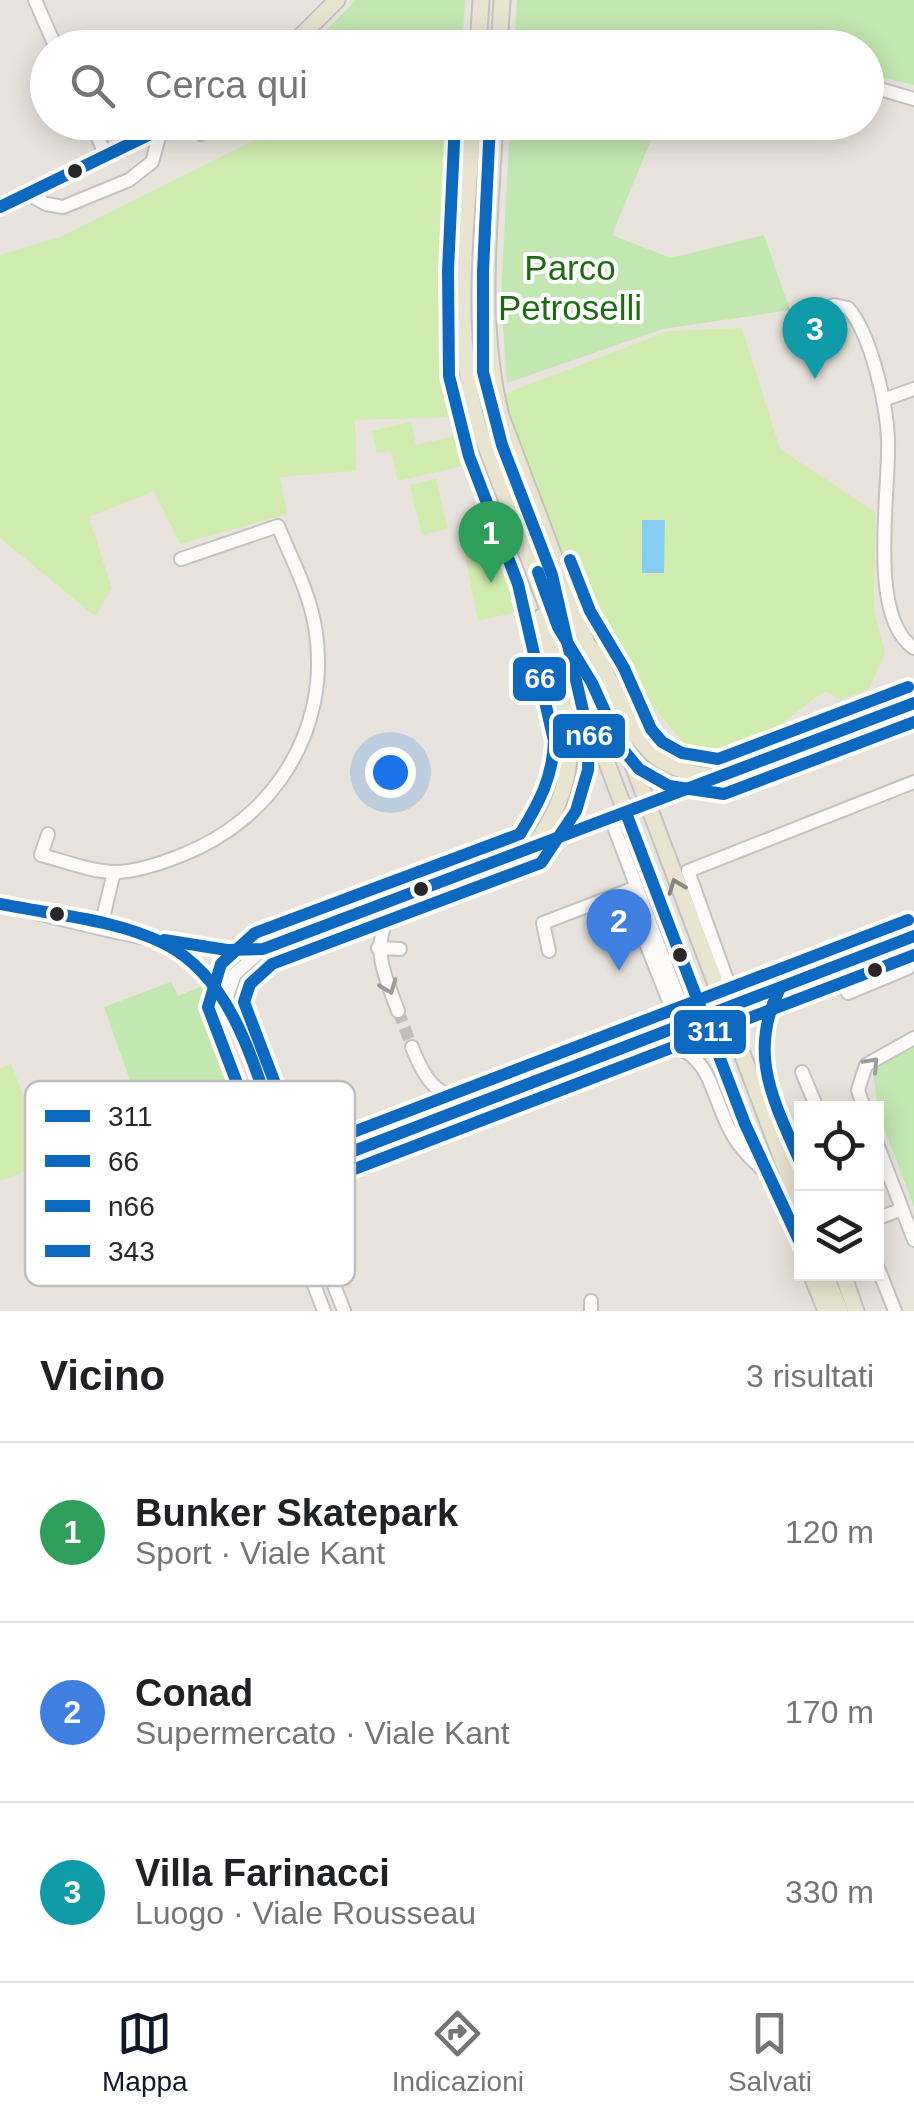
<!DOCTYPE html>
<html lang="it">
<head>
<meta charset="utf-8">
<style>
	:root { --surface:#fff; --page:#f2f2f2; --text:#202124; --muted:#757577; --line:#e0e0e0; --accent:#111827 }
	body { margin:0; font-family:Arial,sans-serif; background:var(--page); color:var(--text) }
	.controls { position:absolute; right:30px; bottom:30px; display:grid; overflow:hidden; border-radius:0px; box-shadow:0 5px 25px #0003 }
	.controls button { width:90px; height:90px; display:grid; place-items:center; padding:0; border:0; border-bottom:2px solid var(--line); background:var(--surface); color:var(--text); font:50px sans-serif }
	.you { position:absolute; left:390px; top:772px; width:35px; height:35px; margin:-25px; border:8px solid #fff; border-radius:50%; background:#1a73e8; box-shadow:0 0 0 15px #1a73e833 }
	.badge { display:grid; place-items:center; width:65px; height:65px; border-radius:50%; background:var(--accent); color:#fff; font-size:32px; font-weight:700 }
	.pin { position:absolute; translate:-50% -82px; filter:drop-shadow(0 2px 5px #0008) }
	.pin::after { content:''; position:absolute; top:52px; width:35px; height:30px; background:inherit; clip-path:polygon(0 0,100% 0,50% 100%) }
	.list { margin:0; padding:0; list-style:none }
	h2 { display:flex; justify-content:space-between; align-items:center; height:130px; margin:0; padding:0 40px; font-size:42px }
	h2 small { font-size:32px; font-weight:400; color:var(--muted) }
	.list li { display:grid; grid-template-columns:65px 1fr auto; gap:30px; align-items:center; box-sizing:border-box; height:180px; padding:0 40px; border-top:2px solid var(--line) }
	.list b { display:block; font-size:38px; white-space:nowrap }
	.list p { margin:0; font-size:32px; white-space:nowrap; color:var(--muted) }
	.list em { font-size:32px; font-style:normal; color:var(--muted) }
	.icon { flex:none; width:55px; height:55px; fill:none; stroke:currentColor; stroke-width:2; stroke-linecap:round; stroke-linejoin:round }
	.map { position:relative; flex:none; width:914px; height:1311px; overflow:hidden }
	.search { position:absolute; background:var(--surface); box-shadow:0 5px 25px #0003; left:30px; right:30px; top:30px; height:110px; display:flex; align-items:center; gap:25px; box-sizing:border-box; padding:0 35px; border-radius:55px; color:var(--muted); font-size:38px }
	.sheet { height:670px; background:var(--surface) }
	nav { display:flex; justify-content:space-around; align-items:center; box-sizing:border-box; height:140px; border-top:2px solid var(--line); background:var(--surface); font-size:28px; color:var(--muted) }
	nav a { display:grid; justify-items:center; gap:5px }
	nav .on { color:var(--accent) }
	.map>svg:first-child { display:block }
	.green { fill:#c3e7b1 }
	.pitch { fill:#d0ecae }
	.water { fill:#87cef3 }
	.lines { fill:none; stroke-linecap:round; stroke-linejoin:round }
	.minor-tunnel { stroke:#c2beb9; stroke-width:12; stroke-dasharray:12 6; stroke-linecap:butt }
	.minor-casing { stroke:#c4c3c3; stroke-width:16 }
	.major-casing { stroke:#c4c2c0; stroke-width:19 }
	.minor { stroke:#fcfbfa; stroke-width:12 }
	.major { stroke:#e8e4d0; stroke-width:15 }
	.bus-1-casing { stroke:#fff; stroke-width:20 }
	.bus-2-casing { stroke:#fff; stroke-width:20 }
	.bus-3-casing { stroke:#fff; stroke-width:20 }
	.bus-4-casing { stroke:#fff; stroke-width:20 }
	.bus-1 { stroke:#0c69bf; stroke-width:12 }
	.bus-2 { stroke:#0c69bf; stroke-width:12 }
	.bus-3 { stroke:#0c69bf; stroke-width:12 }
	.bus-4 { stroke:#0c69bf; stroke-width:12 }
	.oneway { stroke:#88867c }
	.oneway2 { stroke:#9d9c9c }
	.bus-dot { fill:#282828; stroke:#fff; stroke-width:4 }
	.labels { text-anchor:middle; stroke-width:8; stroke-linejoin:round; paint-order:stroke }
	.park-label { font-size:35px; fill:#1d6c11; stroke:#fff }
	.key { fill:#fff; stroke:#bebebe; stroke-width:2.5 }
	.key-label { font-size:28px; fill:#282828 }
	.line-badge { stroke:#fff; stroke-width:4 }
	.badge-label { font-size:28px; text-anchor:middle; font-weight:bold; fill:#fff }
</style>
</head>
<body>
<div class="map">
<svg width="914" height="1311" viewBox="0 0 914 1311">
	<rect width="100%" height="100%" fill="#e8e4dd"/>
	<g class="green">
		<polygon points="356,0 465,0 462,47 310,47"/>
		<polygon points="517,0 914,0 914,85 867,74 866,48 514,47"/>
		<polygon points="510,123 658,123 612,235 671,258 764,235 790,310 663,329 507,383 501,298"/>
		<polygon points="171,982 178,996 202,986 215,1006 246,1092 125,1139 106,1099 133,1089 104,1007"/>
		<polygon points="914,1046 914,1207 879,1114 873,1074 885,1058"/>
	</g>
	<g class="pitch">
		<polygon points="266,123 403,123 455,146 450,334 457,417 355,420 356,471 280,477 287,514 180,544 154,491 89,517 112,589 95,616 0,538 0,255 60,237 251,142"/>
		<path d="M742,328L780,449L875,512L874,611L885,652L869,689L841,700L826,691C786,716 756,753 708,766L697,760L610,653L584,588L545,525L504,394L669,331Z"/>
		<polygon points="411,422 416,445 455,436 462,466 398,481 391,451 377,453 372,431"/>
		<polygon points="436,479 448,529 422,535 410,485"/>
		<polygon points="498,538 521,611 478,621 465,554 471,544"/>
		<polygon points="11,1064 49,1162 0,1181 0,1069"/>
	</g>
	<polygon class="water" points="642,520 665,520 664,573 642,573"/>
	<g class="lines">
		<g class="minor-tunnel">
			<polyline points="398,1011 412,1047"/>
			<polyline points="273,1127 286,1162"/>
		</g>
		<defs>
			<g id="minor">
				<polyline points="35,0 56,48"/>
				<polyline points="866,85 914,99"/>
				<polyline points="91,122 107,158"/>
				<polyline points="190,122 201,134 222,122"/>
				<polyline points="30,195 46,204 63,207 129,180 152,162 161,130"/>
				<path d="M809,315L834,305L848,308C871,334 887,405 888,440C890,491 867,618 914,648"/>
				<polyline points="883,400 914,389"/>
				<polyline points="611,819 688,1023"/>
				<path d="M48,834L41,855C64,861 92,872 115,872C137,872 162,863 182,855C272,820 330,732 316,633C311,595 292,560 278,526L181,559"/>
				<path d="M397,897C370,946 380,962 398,1011"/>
				<path d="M0,904C84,924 176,952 263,949L914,703"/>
				<polyline points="631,905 679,1027"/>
				<polyline points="609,914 635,904"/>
				<polyline points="101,926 114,872"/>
				<path d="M166,944C233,977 248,1062 273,1127"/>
				<polyline points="378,948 400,949"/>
				<polyline points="549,951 543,923 637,887"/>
				<polyline points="837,966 848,993 908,968 912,937"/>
				<path d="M780,988C740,1049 778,1107 802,1167"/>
				<polyline points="225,1002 235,974 263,949"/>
				<polyline points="736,1005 688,871 914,782"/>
				<path d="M647,1042C713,1046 706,1085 731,1132C740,1149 753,1161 767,1173"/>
				<path d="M412,1047C426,1084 438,1097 478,1104"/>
				<polyline points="802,1072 817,1108"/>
				<polyline points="864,1108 858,1090 866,1065 914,1038"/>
				<polyline points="876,1141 914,1240"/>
				<polyline points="286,1162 344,1311"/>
				<polyline points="291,1175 914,936"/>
				<polyline points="33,1188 262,1098"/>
				<polyline points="876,1219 902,1209"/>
				<polyline points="310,1220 296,1238 324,1311"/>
				<polyline points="876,1263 895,1311"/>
				<polyline points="591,1301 591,1311"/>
			</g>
			<g id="major">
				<polyline points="289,48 337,0"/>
				<polyline points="478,48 481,0"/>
				<polyline points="499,48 502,0"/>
				<path d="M473,122C467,223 451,328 478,426L745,1124L802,1248"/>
				<path d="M495,122C490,221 477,320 501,416L802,1212"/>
				<polyline points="0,207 176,122"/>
				<path d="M593,649C634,715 627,771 720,777"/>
				<path d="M532,848C596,762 563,710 541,617"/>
				<polyline points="811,1274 826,1311"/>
				<polyline points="825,1274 840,1311"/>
				<polyline points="843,1274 856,1311"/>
			</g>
		</defs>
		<use href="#minor" class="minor-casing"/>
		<use href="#major" class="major-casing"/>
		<use href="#minor" class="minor"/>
		<use href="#major" class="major"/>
		<defs>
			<g id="bus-1">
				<polyline points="626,813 745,1124 802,1247"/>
				<path d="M0,904C54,915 115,919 165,944C245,985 261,1098 291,1175L914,936"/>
				<polyline points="164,940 227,950 263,949 914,703"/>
				<path d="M780,988C746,1055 775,1103 802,1166"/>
			</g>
			<g id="bus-2">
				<path d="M455,122L448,270L449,376L469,456L518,584L554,741C553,777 539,803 520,834L255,933L221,964L208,1007L275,1183L284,1191H297L914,955"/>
				<polyline points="538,572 558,627 592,683 621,747 639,769 669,786 724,794 914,722"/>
			</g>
			<g id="bus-3">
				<polyline points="490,123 483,271 483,372 502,445 552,575 589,737 588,770 576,811 541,863 272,964 250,984 244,1002 301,1152 908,920"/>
				<polyline points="570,560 590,611 624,668 651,729 662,742 682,753 718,759 908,687"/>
			</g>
			<polyline id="bus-4" points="0,207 175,122"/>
		</defs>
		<use href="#bus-1" class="bus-1-casing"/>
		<use href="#bus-2" class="bus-2-casing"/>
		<use href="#bus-3" class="bus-3-casing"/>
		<use href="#bus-4" class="bus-4-casing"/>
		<use href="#bus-1" class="bus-1"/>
		<use href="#bus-2" class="bus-2"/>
		<use href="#bus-3" class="bus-3"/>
		<use href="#bus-4" class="bus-4"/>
	</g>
	<defs><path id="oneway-chevron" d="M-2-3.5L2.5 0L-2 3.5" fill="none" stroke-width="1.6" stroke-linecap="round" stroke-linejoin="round" transform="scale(2.5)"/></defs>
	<use class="oneway" href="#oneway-chevron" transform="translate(676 886) rotate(-111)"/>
	<g class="oneway2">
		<use href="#oneway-chevron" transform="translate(389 987) rotate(69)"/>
		<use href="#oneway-chevron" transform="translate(872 1064) rotate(-47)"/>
	</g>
	<g class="bus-dot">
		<circle cx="75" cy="171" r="9"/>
		<circle cx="421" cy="889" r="9"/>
		<circle cx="57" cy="914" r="9"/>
		<circle cx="680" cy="955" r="9"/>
		<circle cx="875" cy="970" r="9"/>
	</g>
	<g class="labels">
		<g class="park-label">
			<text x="570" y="280">Parco<tspan x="570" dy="40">Petroselli</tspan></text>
		</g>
	</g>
	<rect x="25" y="1081" width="330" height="205" rx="15" class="key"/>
	<rect x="45" y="1110" width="45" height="12" fill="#0c69bf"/>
	<rect x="45" y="1155" width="45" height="12" fill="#0c69bf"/>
	<rect x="45" y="1200" width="45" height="12" fill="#0c69bf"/>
	<rect x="45" y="1245" width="45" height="12" fill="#0c69bf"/>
	<g class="key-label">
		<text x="108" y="1126">311</text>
		<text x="108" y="1171">66</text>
		<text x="108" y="1216">n66</text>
		<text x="108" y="1261">343</text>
	</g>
	<g class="line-badge">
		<rect x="511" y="655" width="57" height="48" rx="10" fill="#0c69bf"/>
		<rect x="551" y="712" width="76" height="48" rx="10" fill="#0c69bf"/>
		<rect x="672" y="1008" width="76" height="48" rx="10" fill="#0c69bf"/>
	</g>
	<g class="badge-label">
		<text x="540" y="688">66</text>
		<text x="589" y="745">n66</text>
		<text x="710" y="1041">311</text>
	</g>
</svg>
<div class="controls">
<button><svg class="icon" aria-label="locate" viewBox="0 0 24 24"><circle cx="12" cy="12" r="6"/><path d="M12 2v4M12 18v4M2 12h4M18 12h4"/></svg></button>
<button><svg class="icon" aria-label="layers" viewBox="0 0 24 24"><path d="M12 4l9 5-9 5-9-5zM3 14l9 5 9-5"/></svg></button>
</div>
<div class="you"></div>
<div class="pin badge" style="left:491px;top:583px;background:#2e9e5b">1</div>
<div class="pin badge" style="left:619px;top:971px;background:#3f7fe0">2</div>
<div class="pin badge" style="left:815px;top:379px;background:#0f9aa8">3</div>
<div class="search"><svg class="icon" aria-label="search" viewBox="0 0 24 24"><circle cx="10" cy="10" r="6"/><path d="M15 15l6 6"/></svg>Cerca qui</div>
</div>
<section class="sheet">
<h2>Vicino<small>3 risultati</small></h2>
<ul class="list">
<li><span class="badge" style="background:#2e9e5b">1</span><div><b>Bunker Skatepark</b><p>Sport · Viale Kant</p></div><em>120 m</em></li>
<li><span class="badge" style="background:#3f7fe0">2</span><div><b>Conad</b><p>Supermercato · Viale Kant</p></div><em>170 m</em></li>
<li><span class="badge" style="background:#0f9aa8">3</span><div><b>Villa Farinacci</b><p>Luogo · Viale Rousseau</p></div><em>330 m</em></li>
</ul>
</section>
<nav>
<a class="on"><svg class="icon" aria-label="map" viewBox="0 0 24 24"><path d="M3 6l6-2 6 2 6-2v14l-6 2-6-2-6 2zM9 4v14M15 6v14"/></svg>Mappa</a>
<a><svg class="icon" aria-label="directions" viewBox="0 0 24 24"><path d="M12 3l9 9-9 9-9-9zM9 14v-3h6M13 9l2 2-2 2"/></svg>Indicazioni</a>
<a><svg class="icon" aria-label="saved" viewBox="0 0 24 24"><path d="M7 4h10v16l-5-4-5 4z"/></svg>Salvati</a>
</nav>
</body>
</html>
